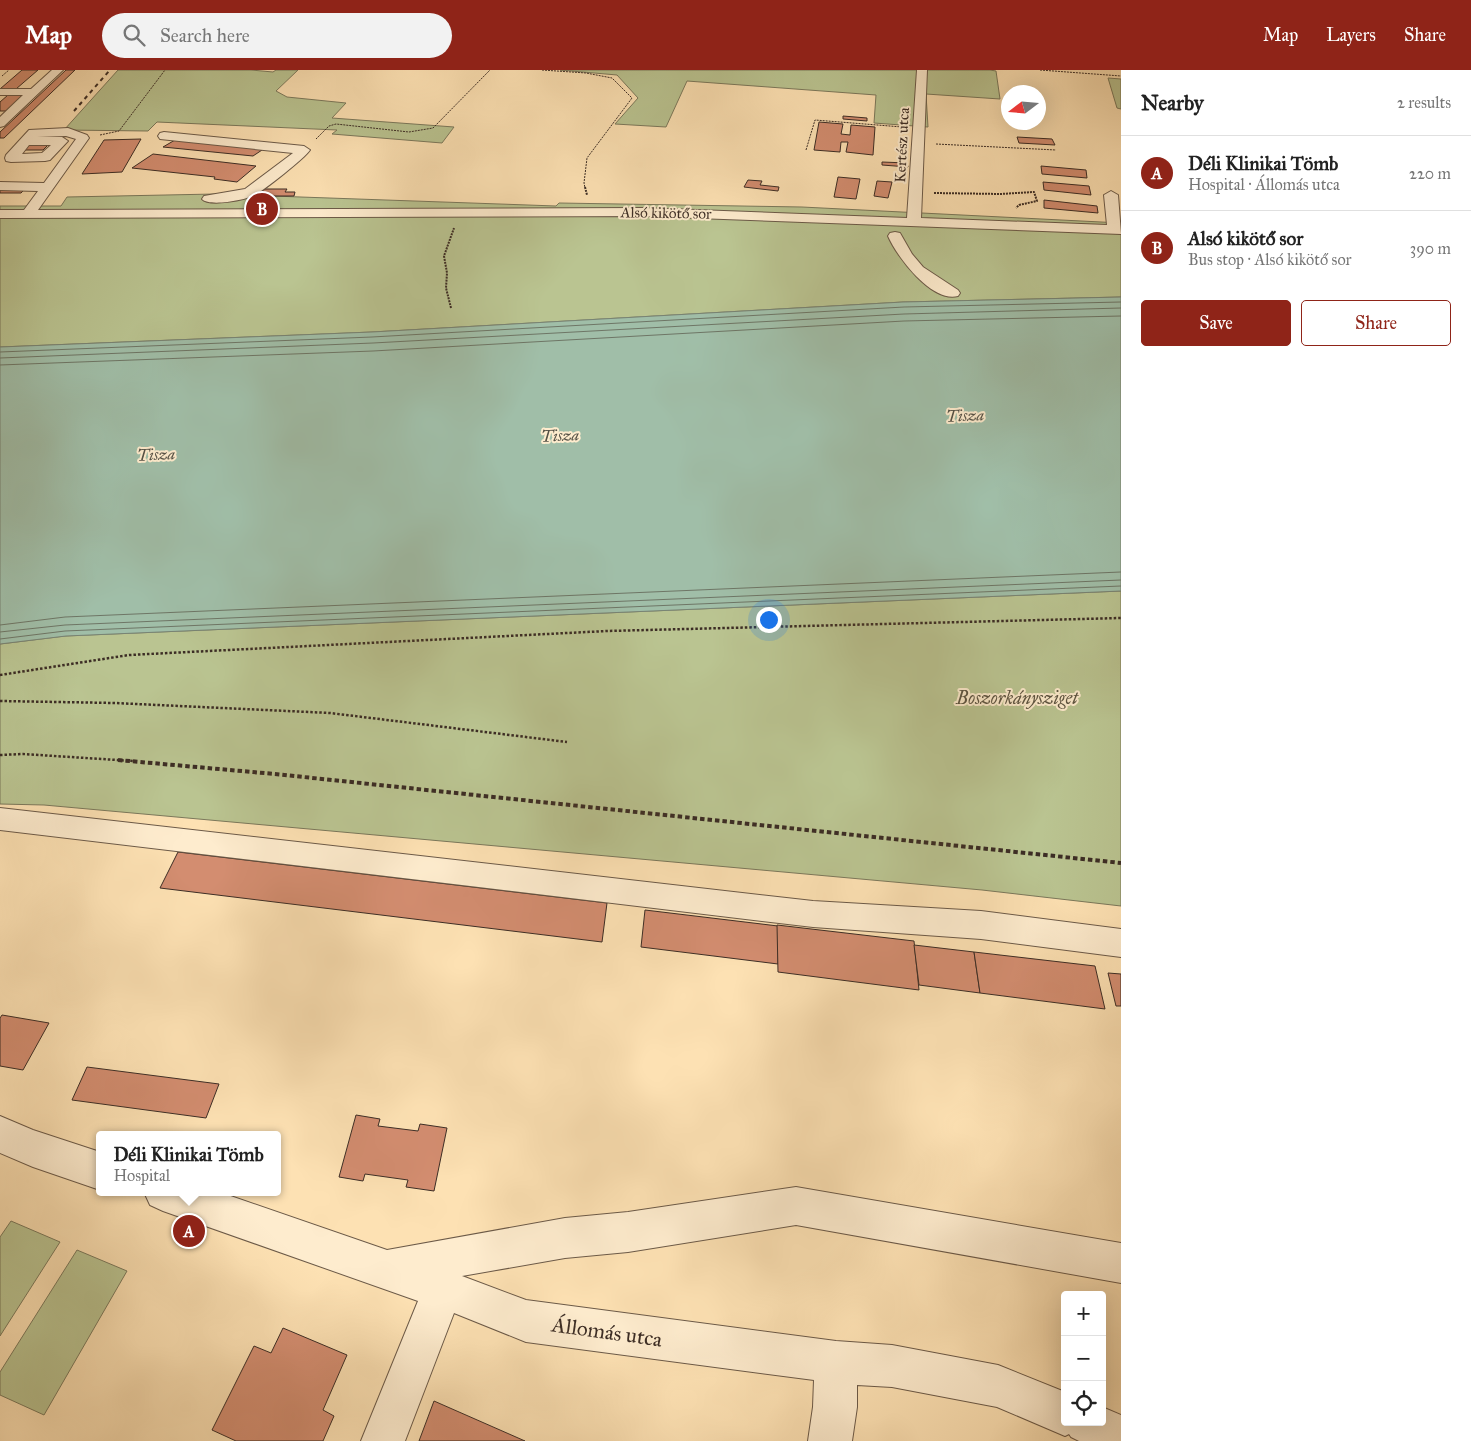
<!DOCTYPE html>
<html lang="en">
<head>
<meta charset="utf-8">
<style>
	:root { --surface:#fff; --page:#f2f2f2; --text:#222; --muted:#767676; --line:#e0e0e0; --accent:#8f2418 }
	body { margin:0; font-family:"IM FELL Great Primer",serif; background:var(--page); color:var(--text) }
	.controls { position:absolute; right:15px; bottom:15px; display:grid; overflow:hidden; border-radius:5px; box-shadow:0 5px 20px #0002 }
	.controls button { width:45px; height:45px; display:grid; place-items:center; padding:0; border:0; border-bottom:1px solid var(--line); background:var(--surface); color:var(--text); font:25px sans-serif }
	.compass { position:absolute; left:1001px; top:15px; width:45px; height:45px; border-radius:50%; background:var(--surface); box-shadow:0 5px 20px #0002; rotate:254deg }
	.you { position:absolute; left:768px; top:549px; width:18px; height:18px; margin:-12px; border:4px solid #fff; border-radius:50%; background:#1a73e8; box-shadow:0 0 0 8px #1a73e833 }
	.badge { display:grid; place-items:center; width:32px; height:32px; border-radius:50%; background:var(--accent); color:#fff; font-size:16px; font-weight:700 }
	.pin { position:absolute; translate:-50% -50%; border:2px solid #fff; box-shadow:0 1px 5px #0006 }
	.popup { position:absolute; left:96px; top:1061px; width:185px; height:65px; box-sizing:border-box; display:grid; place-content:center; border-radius:5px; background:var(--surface); filter:drop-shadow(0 1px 4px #0005); font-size:16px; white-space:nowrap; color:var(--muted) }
	.popup b { font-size:19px; color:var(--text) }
	.popup::after { content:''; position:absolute; left:50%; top:100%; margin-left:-10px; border:10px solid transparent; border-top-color:var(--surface) }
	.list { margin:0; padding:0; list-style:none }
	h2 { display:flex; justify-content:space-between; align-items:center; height:65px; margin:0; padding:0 20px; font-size:21px }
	h2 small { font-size:16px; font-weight:400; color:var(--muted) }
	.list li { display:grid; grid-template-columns:32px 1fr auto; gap:15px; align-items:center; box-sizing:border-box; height:75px; padding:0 20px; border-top:1px solid var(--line) }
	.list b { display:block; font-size:19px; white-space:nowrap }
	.list p { margin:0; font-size:16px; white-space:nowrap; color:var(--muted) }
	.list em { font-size:16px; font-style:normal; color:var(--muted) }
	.actions { display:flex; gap:10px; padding:15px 20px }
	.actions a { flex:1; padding:11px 0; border:1px solid var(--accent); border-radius:5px; text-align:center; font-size:18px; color:var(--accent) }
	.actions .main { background:var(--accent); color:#fff }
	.icon { flex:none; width:28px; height:28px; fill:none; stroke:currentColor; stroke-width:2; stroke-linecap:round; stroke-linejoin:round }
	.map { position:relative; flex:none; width:1121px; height:1371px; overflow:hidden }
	header { display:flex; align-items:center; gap:30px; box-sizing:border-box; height:70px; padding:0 25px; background:var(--accent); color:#fff }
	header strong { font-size:24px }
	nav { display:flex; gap:28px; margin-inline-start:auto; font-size:18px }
	.search { width:350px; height:45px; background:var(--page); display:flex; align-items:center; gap:12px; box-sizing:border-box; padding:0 18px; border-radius:28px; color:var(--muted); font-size:19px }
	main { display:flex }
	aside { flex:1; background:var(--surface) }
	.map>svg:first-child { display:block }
	.green { fill:#bac491; stroke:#7b785b }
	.water { fill:#a0bea8; stroke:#788474 }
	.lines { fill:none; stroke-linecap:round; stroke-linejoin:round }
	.shore { stroke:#6e7666; stroke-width:1 }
	.building { fill:#d38d70; stroke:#3c2d25 }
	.minor-casing { stroke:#6c5a48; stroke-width:2 }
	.path-far3 { stroke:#3c2d25; stroke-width:1; stroke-dasharray:2 1; stroke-linecap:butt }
	.path-far2 { stroke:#3c2d25; stroke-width:2; stroke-dasharray:2 1; stroke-linecap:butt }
	.path-far1 { stroke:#3c2d25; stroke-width:2.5; stroke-dasharray:2.5 2; stroke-linecap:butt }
	.path { stroke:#3c2d25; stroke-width:4; stroke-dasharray:4.5 3; stroke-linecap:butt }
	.minor { fill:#feecce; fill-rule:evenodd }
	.rail { stroke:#3c2d25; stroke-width:2; stroke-dasharray:4 4; stroke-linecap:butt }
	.labels { text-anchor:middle; stroke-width:4; stroke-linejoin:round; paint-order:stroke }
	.far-street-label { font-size:15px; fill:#3c2d25; stroke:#feecce }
	.far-water-label { font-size:16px; font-style:italic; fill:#555146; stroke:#feecce }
	.park-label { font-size:18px; font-style:italic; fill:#5c5340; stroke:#feecce }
	.near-street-label { font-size:21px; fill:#3c2d25; stroke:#feecce }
</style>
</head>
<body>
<header>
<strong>Map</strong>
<div class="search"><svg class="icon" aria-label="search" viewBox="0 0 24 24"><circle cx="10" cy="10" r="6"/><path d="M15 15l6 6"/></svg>Search here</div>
<nav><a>Map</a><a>Layers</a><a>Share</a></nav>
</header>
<main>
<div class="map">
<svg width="1121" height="1371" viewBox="0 0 1121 1371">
	<rect width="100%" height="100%" fill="#fde1b3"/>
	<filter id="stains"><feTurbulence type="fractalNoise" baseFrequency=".004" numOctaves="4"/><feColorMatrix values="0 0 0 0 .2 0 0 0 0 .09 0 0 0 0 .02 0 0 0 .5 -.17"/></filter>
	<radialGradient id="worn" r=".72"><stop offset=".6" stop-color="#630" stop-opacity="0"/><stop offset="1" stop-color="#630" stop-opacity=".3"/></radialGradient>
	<g class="green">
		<polygon points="118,0 251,0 273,2 276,0 298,0 276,21 287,27 346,33 332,48 454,57 442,73 332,64 337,60 157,52 148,61 64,60"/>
		<polygon points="560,0 990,0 996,1 1000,29 926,24 928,57 874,53 876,25 687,11 666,57 615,54 638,28 617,5"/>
		<polygon points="1108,8 1121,9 1121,39 1117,38"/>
		<polygon points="215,124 556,136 559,133 802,137 1121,153 1121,227 903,232 372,262 0,277 0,136 61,136 67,127"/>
		<polygon points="1121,521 1121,836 982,820 44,735 0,734 0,574 65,566"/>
		<polygon points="11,1151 60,1172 0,1266 0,1167"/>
		<polygon points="77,1180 127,1201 44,1345 0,1325 0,1302"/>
	</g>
	<polygon class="water" points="1121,227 1121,521 66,566 0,574 0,277 372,262 903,232"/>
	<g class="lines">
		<g class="shore">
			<polyline points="0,282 372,267 904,237 1121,232"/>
			<polyline points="0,288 373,273 904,244 1121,238"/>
			<polyline points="0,295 373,281 904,251 1121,246"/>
			<polyline points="0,555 65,547 1121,502"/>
			<polyline points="0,562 65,555 1121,510"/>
			<polyline points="0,569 65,561 1121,516"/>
		</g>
	</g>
	<g class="building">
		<polygon points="22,0 38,0 16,19 0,19"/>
		<polygon points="66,0 75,0 4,68 0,68 0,62"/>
		<polygon points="8,25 27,25 9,41 0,41 0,32"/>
		<polygon points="843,46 867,48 867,51 843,49"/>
		<polygon points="819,52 843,54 841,64 850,65 851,55 875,57 873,85 846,82 848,72 841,72 840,82 814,80"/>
		<polygon points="1017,67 1052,69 1055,75 1019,73"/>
		<polygon points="141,69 122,102 82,104 104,70"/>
		<polygon points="175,70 265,78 253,86 163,77"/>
		<polygon points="29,75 48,75 43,80 23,80"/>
		<polygon points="153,84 256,96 237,112 214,109 215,107 132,98"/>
		<polygon points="882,92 907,93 908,97 882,95"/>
		<polygon points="1041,96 1086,100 1087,108 1042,104"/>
		<polygon points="838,107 860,109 856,129 834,127"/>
		<polygon points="748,110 762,111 760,115 779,117 778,121 744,117"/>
		<polygon points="877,111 892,112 888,128 874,126"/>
		<polygon points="1043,112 1089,116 1091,125 1044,120"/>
		<polygon points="0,118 26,118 21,123 0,123"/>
		<polygon points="262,119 287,119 285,122 295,122 294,126 258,126"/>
		<polygon points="1044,130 1097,136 1098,143 1044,138"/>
		<polygon points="178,782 607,833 602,872 160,818"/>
		<polygon points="645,840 778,856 778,894 641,877"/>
		<polygon points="777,855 914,871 919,920 778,902"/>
		<polygon points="914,875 974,882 980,923 919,915"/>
		<polygon points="974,882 1095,896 1105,939 980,923"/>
		<polygon points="1108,903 1121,904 1121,936 1116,936"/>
		<polygon points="2,945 49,953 23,1000 0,996 0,948"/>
		<polygon points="87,997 219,1014 206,1048 72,1030"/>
		<polygon points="356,1045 380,1049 378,1056 418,1061 420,1054 447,1058 434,1121 406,1117 408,1110 365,1104 363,1111 339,1107"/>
		<polygon points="283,1258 347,1285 323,1340 334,1346 323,1371 236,1371 212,1360 254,1276 271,1283"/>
		<polygon points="434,1331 525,1371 419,1371"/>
	</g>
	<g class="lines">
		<defs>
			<g id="minor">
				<polygon points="52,0 63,0 4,56 0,57 0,47 23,25 0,25 0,19 31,19"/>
				<path d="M917,0H927L921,148L1107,155L1104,125L1111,121L1118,125L1121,164L643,146L0,148V140H24L38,121L0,120V112L44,113L76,69L66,66L37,67H62L68,71L50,90L45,91L11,92L6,91L5,88L6,85L29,60L68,58L87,65L89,68L38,140L643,138L907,148ZM29,75H51L42,83L22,84Z"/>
				<path d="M164,62L304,76L310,80C305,88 264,120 255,125C246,130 209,137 202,129L204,126L245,119L293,83L160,69L158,66L160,63Z"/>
				<path d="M895,162L900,163L912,184L923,197L958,220L960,223L958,226C932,233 897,187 888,166L890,163Z"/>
				<polygon points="0,738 813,831 981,841 1121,859 1121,887 981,869 813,857 0,760"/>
				<polygon points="0,1046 33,1060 100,1082 100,1120 33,1097 0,1083"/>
				<polygon points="796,1117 1121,1173 1121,1213 796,1155 628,1182 565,1188 462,1206 526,1230 836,1271 892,1275 998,1295 1065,1322 1065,1352 1102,1352 1102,1337 1121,1345 1121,1371 1079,1371 1071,1367 1069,1364 1065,1366 997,1337 892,1317 857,1315 857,1337 852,1371 808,1371 813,1337 814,1310 526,1272 454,1243 405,1371 361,1371 418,1231 163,1141 150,1135 144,1122 219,1122 387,1180 565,1148 628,1142"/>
			</g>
		</defs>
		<use href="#minor" class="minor-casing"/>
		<g class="path-far3">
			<polyline points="542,0 586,3 612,8 632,28 587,88 584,113 585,118"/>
			<polyline points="1040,0 1121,6"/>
			<polyline points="2,6 9,0"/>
			<polyline points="100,65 119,61 165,0"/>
			<polyline points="316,69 329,56 336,54 409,62 433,58 490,0"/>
			<polyline points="936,74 1056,80"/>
			<polyline points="806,80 815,50 902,57"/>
		</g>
		<g class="path-far2">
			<polyline points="585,117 587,125"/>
			<polyline points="934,123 1000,124 1034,122 1037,131 1019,135 1016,138"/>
			<polyline points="451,238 446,218 447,203 444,186 454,158"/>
		</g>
		<g class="path-far1">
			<polyline points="0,605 129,585 607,561 1121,548"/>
			<polyline points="0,631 115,633 330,643 567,672"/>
			<polyline points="0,685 23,684 133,691"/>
		</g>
		<polyline class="path" points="118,690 275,704 1121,793"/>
		<use href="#minor" class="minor"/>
		<polyline class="rail" points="74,41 110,0"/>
	</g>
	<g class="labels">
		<g class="far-street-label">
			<text transform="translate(902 75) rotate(-87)" y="5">Kertész utca</text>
			<text transform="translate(666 143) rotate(1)" y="5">Alsó kikötő sor</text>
		</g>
		<g class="far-water-label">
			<text transform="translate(965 345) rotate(-3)" y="6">Tisza</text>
			<text transform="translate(560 365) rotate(-3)" y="6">Tisza</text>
			<text transform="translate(156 384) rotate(-3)" y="6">Tisza</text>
		</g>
		<g class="park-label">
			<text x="1017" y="634">Boszorkánysziget</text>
		</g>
		<g class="near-street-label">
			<text transform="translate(607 1262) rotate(8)" y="7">Állomás utca</text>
		</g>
	</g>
	<rect width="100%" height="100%" filter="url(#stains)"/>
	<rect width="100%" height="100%" fill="url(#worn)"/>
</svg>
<div class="controls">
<button>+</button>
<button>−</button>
<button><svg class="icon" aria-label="locate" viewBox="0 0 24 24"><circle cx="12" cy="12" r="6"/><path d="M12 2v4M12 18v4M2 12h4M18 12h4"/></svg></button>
</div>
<svg class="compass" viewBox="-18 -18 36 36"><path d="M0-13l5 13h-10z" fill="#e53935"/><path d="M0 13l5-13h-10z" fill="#767676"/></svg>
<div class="you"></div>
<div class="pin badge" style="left:189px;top:1161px">A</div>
<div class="popup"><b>Déli Klinikai Tömb</b>Hospital</div>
<div class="pin badge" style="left:262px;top:139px">B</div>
</div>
<aside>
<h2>Nearby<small>2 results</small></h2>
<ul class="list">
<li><span class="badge">A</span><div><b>Déli Klinikai Tömb</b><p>Hospital · Állomás utca</p></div><em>220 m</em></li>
<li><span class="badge">B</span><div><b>Alsó kikötő sor</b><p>Bus stop · Alsó kikötő sor</p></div><em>390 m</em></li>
</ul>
<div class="actions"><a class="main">Save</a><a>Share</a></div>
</aside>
</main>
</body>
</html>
